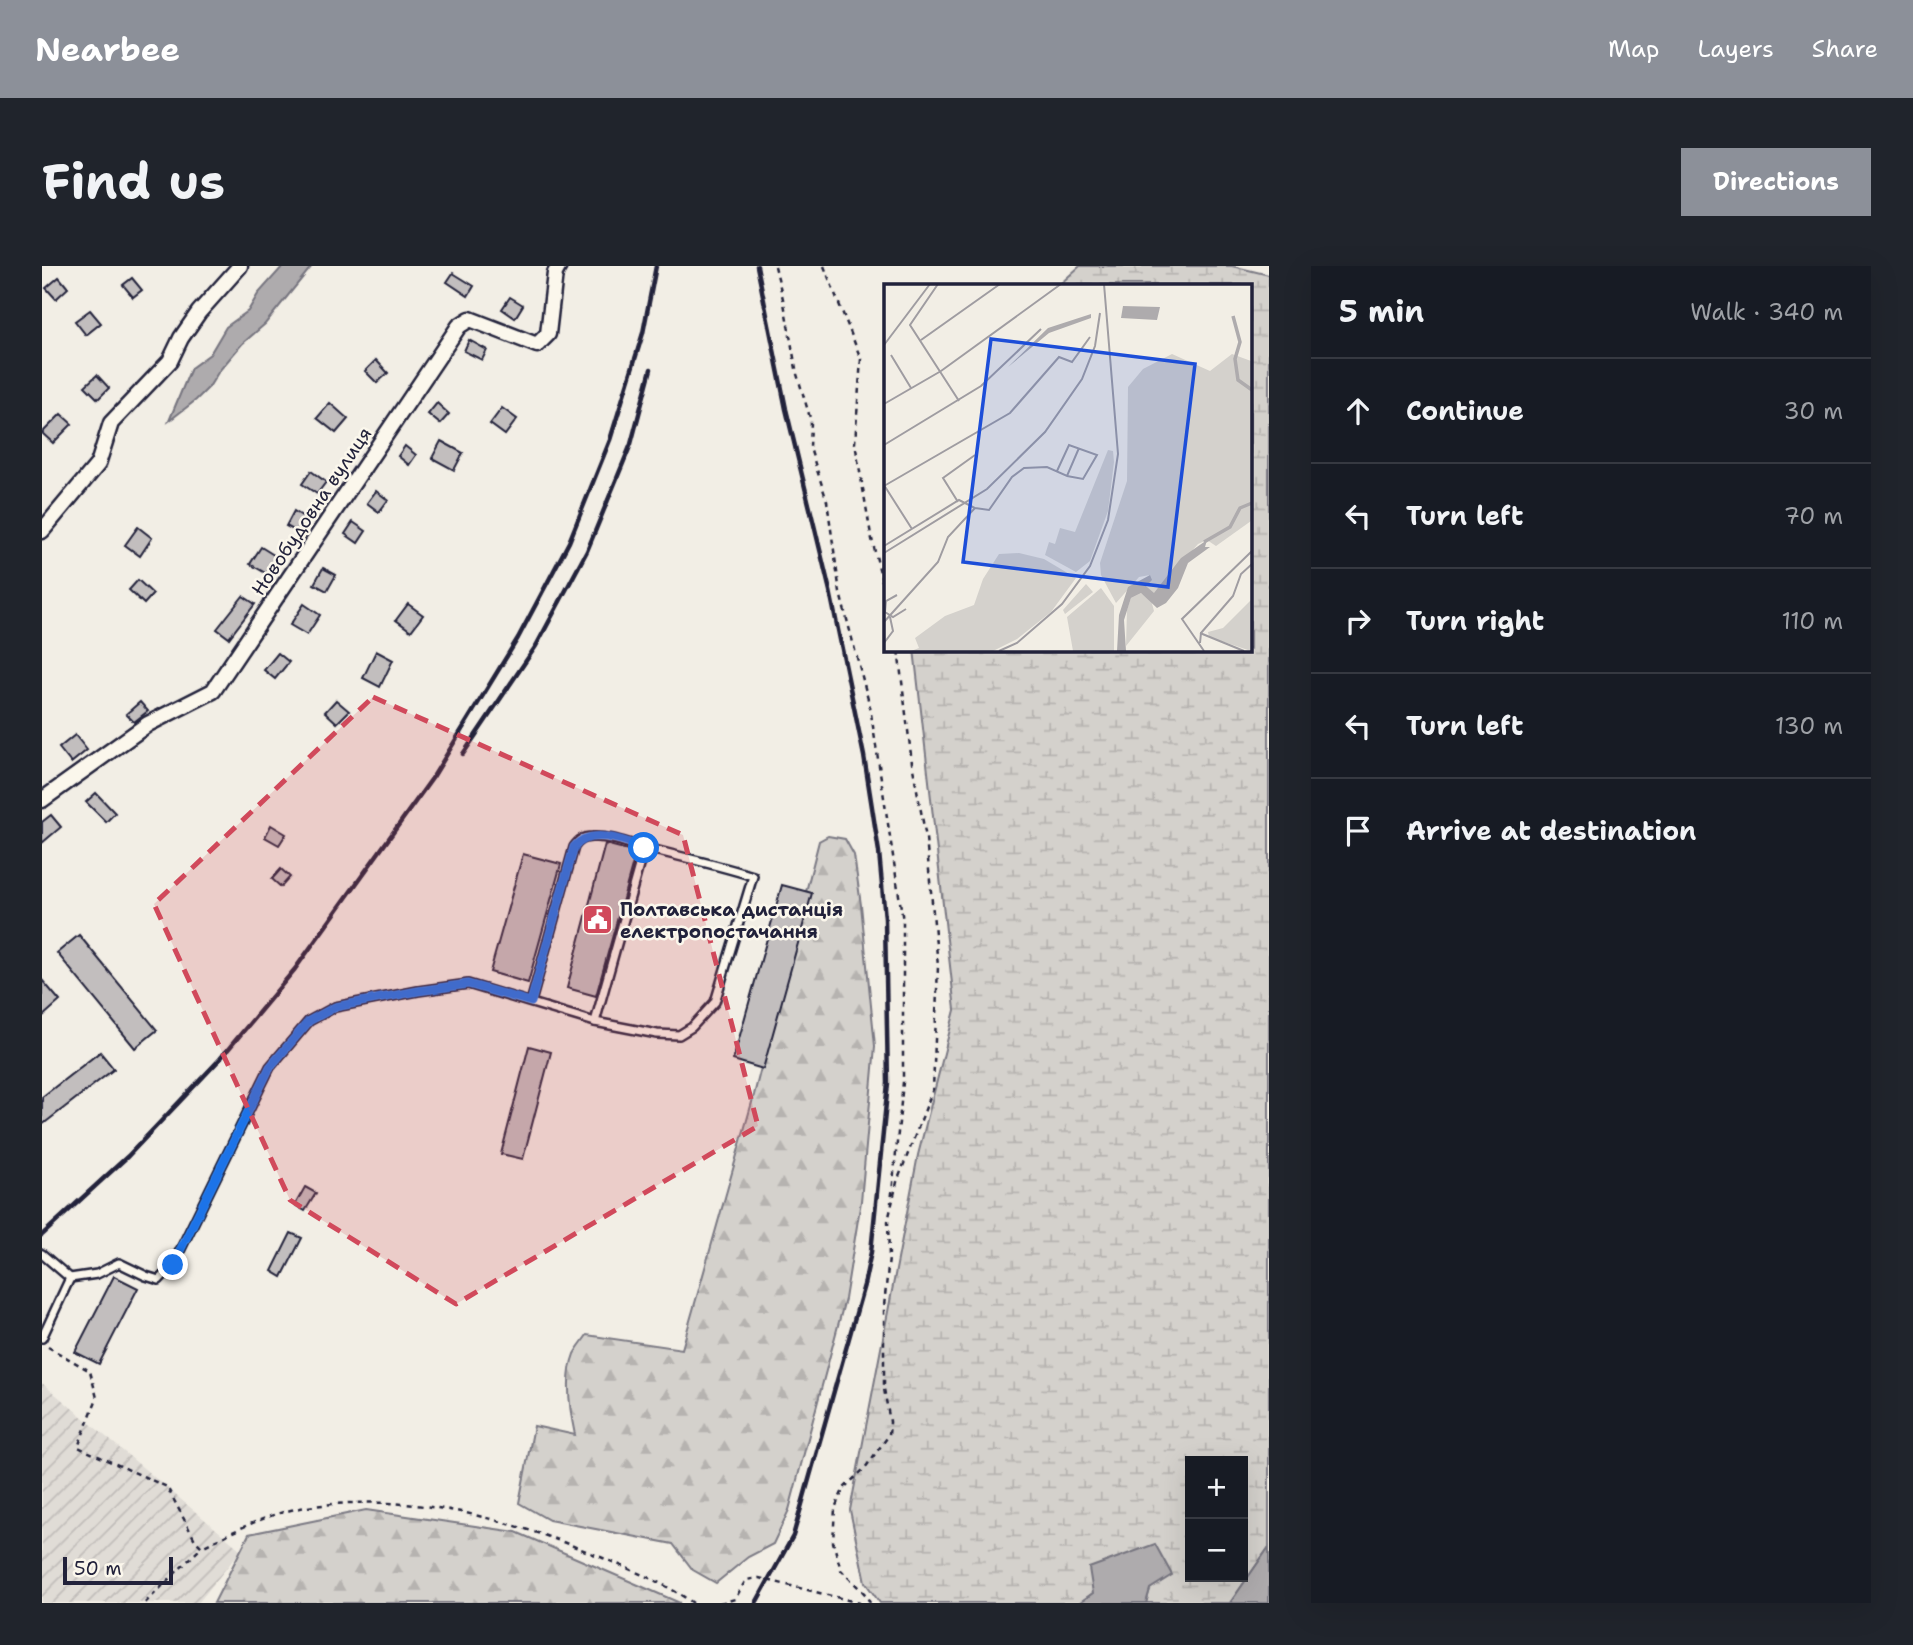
<!DOCTYPE html>
<html lang="en">
<head>
<meta charset="utf-8">
<style>
	:root { --surface:#171b24; --page:#20242c; --text:#f1f3f6; --muted:#9ea1a6; --line:#363941; --accent:#8c9099 }
	body { margin:0; font-family:"Shantell Sans",sans-serif; background:var(--page); color:var(--text) }
	.controls { position:absolute; right:21px; bottom:21px; display:grid; overflow:hidden; border-radius:0px; box-shadow:0 7px 28px #0002 }
	.controls button { width:63px; height:63px; display:grid; place-items:center; padding:0; border:0; border-bottom:2px solid var(--line); background:var(--surface); color:var(--text); font:35px sans-serif }
	.scale { position:absolute; left:21px; bottom:18px; width:110px; box-sizing:border-box; padding-left:7px; border:4px solid #22223b; border-top:0; font-size:19px; line-height:24px; white-space:nowrap; color:#22223b; -webkit-text-stroke:5px #fbf7ec; paint-order:stroke }
	.stop { position:absolute; width:21px; height:21px; margin:-16px; border:5px solid #1a73e8; border-radius:50%; background:#fff }
	.stop.end { background:#1a73e8; border-color:#fff; box-shadow:0 2px 7px #0008 }
	.list { margin:0; padding:0; list-style:none }
	h2 { display:flex; justify-content:space-between; align-items:center; height:91px; margin:0; padding:0 28px; font-size:30px }
	h2 small { font-size:23px; font-weight:400; color:var(--muted) }
	.list li { display:grid; grid-template-columns:46px 1fr auto; gap:21px; align-items:center; box-sizing:border-box; height:105px; padding:0 28px; border-top:2px solid var(--line) }
	.list b { display:block; font-size:26px; white-space:nowrap }
	.list em { font-size:23px; font-style:normal; color:var(--muted) }
	.icon { flex:none; width:38px; height:38px; fill:none; stroke:currentColor; stroke-width:2; stroke-linecap:round; stroke-linejoin:round }
	.map { position:relative; flex:none; width:1227px; height:1337px; overflow:hidden; border-radius:0px }
	header { display:flex; align-items:center; gap:42px; box-sizing:border-box; height:98px; padding:0 35px; background:var(--accent); color:#fff }
	header strong { font-size:33px }
	nav { display:flex; gap:38px; margin-inline-start:auto; font-size:24px }
	.intro { display:flex; align-items:center; justify-content:space-between; box-sizing:border-box; height:168px; padding:0 42px }
	h1 { margin:0; font-size:49px }
	.button { padding:18px 32px; border-radius:0px; background:var(--accent); color:#fff; font-size:24px; font-weight:700 }
	main { display:flex; gap:42px; padding:0 42px }
	aside { flex:1; background:var(--surface); border-radius:0px; box-shadow:0 7px 28px #0002 }
	.map>svg:first-child { display:block }
	.industrial { fill:url(#industrial-furrows) }
	.forest { fill:url(#forest-firs); stroke:#7b7a84; stroke-width:2 }
	.wetland { fill:url(#wetland-marsh); stroke:#7b7a84; stroke-width:2; fill-rule:evenodd }
	.water { fill:#aeabad; stroke:#76747f; stroke-width:2 }
	.building { fill:#c2bebe; stroke:#22223b; stroke-width:2 }
	.lines { fill:none; stroke-linecap:round; stroke-linejoin:round }
	.service-casing { stroke:#22223b; stroke-width:12 }
	.minor-casing { stroke:#22223b; stroke-width:19 }
	.path { stroke:#22223b; stroke-width:2.5; stroke-dasharray:5 5; stroke-linecap:butt }
	.service { stroke:#fbf7ec; stroke-width:7 }
	.minor { stroke:#fbf7ec; stroke-width:14 }
	.rail { stroke:#22223b; stroke-width:4.5 }
	.route { stroke:#1a73e8; stroke-width:9 }
	.marked { fill:#d1495b; fill-opacity:0.2; stroke:#d1495b; stroke-width:5; stroke-dasharray:14 9; stroke-linejoin:round }
	.labels { text-anchor:middle; stroke-width:5; stroke-linejoin:round; paint-order:stroke }
	.street-label { font-size:19px; fill:#22223b; stroke:#fbf7ec }
	.poi-label { font-size:19px; font-weight:bold; fill:#22223b; stroke:#fbf7ec; text-anchor:start }
	.inset-river { fill:none; stroke:#aeabad; stroke-width:3.5 }
	.inset-road { fill:none; stroke:#9f9ca1; stroke-width:2 }
	.view { fill:#1d4ed8; fill-opacity:0.15; stroke:#1d4ed8; stroke-width:3.5 }
	.inset-edge { fill:none; stroke:#22223b; stroke-width:3.5 }
</style>
</head>
<body>
<header>
<strong>Nearbee</strong>
<nav><a>Map</a><a>Layers</a><a>Share</a></nav>
</header>
<div class="intro"><h1>Find us</h1><a class="button">Directions</a></div>
<main>
<div class="map">
<svg width="1227" height="1337" viewBox="0 0 1227 1337">
	<defs>
		<pattern id="industrial-furrows" width="10" height="10" patternUnits="userSpaceOnUse" patternTransform="scale(1.75)"><rect width="10" height="10" fill="#e0dcd6"/><path d="M-1 1l2-2M0 10L10 0M9 11l2-2" fill="none" stroke="#c0bcb9"/></pattern>
		<pattern id="forest-firs" width="22" height="20" patternUnits="userSpaceOnUse" patternTransform="scale(1.75)"><rect width="22" height="20" fill="#d4d1cc"/><path d="M5 1l3.5 6h-7zM16 11l3.5 6h-7z" fill="#b6b3b0"/></pattern>
		<pattern id="wetland-marsh" width="20" height="14" patternUnits="userSpaceOnUse" patternTransform="scale(1.75)"><rect width="20" height="14" fill="#d4d1cc"/><path d="M1 5h8M5 5V1M11 12h8M15 12V8" fill="none" stroke="#b6b3b0"/></pattern>
	</defs>
	<rect width="100%" height="100%" fill="#f2eee5"/>
	<filter id="ink" filterUnits="userSpaceOnUse"><feTurbulence type="fractalNoise" baseFrequency=".0143" numOctaves="2"/><feDisplacementMap in="SourceGraphic" scale="14" xChannelSelector="R" yChannelSelector="G"/><feConvolveMatrix kernelMatrix="1 2 1 2 8 2 1 2 1" color-interpolation-filters="sRGB"/></filter>
	<g filter="url(#ink)">
		<polygon class="industrial" points="0,1117 199,1284 156,1337 0,1337"/>
		<g class="forest">
			<path d="M786,570L803,573L812,589L819,639L833,780L819,935L803,1033L747,1244L731,1278L706,1291L674,1317L651,1304L631,1278L507,1254L477,1237L492,1160L533,1169C528,1146 523,1111 532,1088C535,1082 541,1075 545,1069L640,1083L712,829L777,575Z"/>
			<polygon points="324,1244 474,1266 638,1337 172,1337 207,1268"/>
		</g>
		<path class="wetland" d="M1038,0H1190L1227,9V1281L1188,1337H1104L1108,1323L1051,1327L1037,1337H838L823,1316L808,1244L876,889L913,744L872,383H1208V19H1017ZM1148,1195H1201V1311H1148Z"/>
		<g class="water">
			<polygon points="241,0 270,0 223,58 200,78 177,105 167,121 154,134 127,155 149,102 168,88 184,61 206,45 216,28"/>
			<polygon points="1113,1278 1130,1309 1108,1323 1104,1337 1037,1337 1051,1327 1047,1302"/>
			<polygon points="1227,1281 1227,1337 1188,1337"/>
		</g>
		<g class="building">
			<polygon points="411,7 432,20 426,30 405,16"/>
			<polygon points="17,11 26,22 14,33 4,22"/>
			<polygon points="90,12 100,24 91,31 81,19"/>
			<polygon points="468,31 481,39 473,52 460,43"/>
			<polygon points="48,44 59,57 44,69 33,55"/>
			<polygon points="427,74 445,84 440,94 422,85"/>
			<polygon points="334,94 346,107 335,117 323,105"/>
			<polygon points="55,109 67,122 56,133 43,120"/>
			<polygon points="288,137 306,153 294,167 275,152"/>
			<polygon points="395,137 407,148 398,158 386,148"/>
			<polygon points="460,142 475,153 463,169 448,158"/>
			<polygon points="19,148 30,158 11,177 0,167"/>
			<polygon points="399,175 421,187 412,204 390,192"/>
			<polygon points="363,180 374,189 367,199 356,190"/>
			<polygon points="269,205 284,216 275,228 260,218"/>
			<polygon points="334,225 346,234 337,246 325,237"/>
			<polygon points="252,245 263,252 255,266 244,260"/>
			<polygon points="311,256 324,265 316,277 303,268"/>
			<polygon points="96,261 110,272 98,290 83,279"/>
			<polygon points="219,281 235,291 225,308 208,298"/>
			<polygon points="281,302 294,309 285,325 272,318"/>
			<polygon points="96,314 111,328 102,338 87,324"/>
			<polygon points="201,330 213,338 187,372 175,363"/>
			<polygon points="262,338 278,349 265,369 248,359"/>
			<polygon points="366,338 381,349 369,365 354,354"/>
			<polygon points="334,385 351,394 338,421 321,412"/>
			<polygon points="236,387 247,396 233,413 222,404"/>
			<polygon points="294,434 307,445 295,457 283,446"/>
			<polygon points="98,436 106,445 92,456 84,448"/>
			<polygon points="33,469 45,484 29,497 17,482"/>
			<polygon points="54,527 73,547 64,556 44,536"/>
			<polygon points="9,549 19,561 0,577 0,556"/>
			<polygon points="229,559 244,568 237,579 223,571"/>
			<polygon points="563,578 594,586 554,730 525,722"/>
			<polygon points="481,588 519,598 486,717 448,706"/>
			<polygon points="239,603 248,611 239,621 230,613"/>
			<polygon points="740,619 770,627 721,803 691,794"/>
			<polygon points="37,669 115,764 93,782 15,687"/>
			<polygon points="0,714 18,735 0,751"/>
			<polygon points="487,780 509,786 481,893 459,888"/>
			<polygon points="58,786 72,803 0,859 0,831"/>
			<polygon points="263,921 274,927 263,945 253,939"/>
			<polygon points="249,967 260,972 240,1011 230,1005"/>
			<polygon points="72,1010 96,1022 57,1098 33,1086"/>
		</g>
		<g class="lines">
			<defs>
				<g id="service">
					<path d="M489,736L532,581C537,574 541,571 550,571C570,570 586,578 604,582C640,591 676,599 711,610L673,736L650,761L637,769L615,768L553,756"/>
					<polyline points="0,988 28,1012 0,1072"/>
					<polyline points="28,1012 55,1008 77,997 104,1010 117,1014 131,999 228,801 267,755 293,741 376,725 426,718 553,756 602,582"/>
				</g>
				<g id="minor">
					<polyline points="0,265 56,198 69,157 128,95 139,72 157,46 198,0"/>
					<polyline points="0,534 106,458 171,425 417,60 428,53 495,79 506,68 513,7 517,0"/>
				</g>
			</defs>
			<use href="#service" class="service-casing"/>
			<use href="#minor" class="minor-casing"/>
			<g class="path">
				<polyline points="733,0 742,37 755,108 769,155 768,182 785,235 798,327 828,441 861,655 861,816 849,937"/>
				<polyline points="782,0 819,93 813,177 829,269 844,332"/>
				<path d="M6,1081L48,1105L55,1132L36,1181L125,1221L153,1274L160,1281C193,1265 228,1246 265,1241C371,1226 463,1251 561,1292C594,1306 621,1316 651,1337"/>
				<polyline points="103,1337 160,1281"/>
				<polyline points="678,1337 693,1333 704,1314 717,1312 818,1337"/>
				<polyline points="828,1337 824,1329 799,1304 791,1276 793,1242 802,1222 823,1202 847,1169 848,1156 842,1123 842,1040 847,992 846,955 855,916 891,823 896,700 884,572 870,497 856,383"/>
			</g>
			<use href="#service" class="service"/>
			<use href="#minor" class="minor"/>
			<g class="rail">
				<polyline points="421,488 494,380 545,285 589,178 609,103"/>
				<polyline points="0,969 86,890 178,793 253,703 391,511 476,372 527,276 568,174 601,67 614,0"/>
				<polyline points="714,1337 751,1270 822,1019 829,986 846,817 843,653 837,586 822,490 788,325 744,143 715,0"/>
			</g>
		</g>
	</g>
	<g class="lines" filter="url(#ink)">
		<path class="route" d="M131,999L228,801L267,755L293,741L376,725L426,718L489,736L532,581C549,561 581,574 602,582"/>
	</g>
	<path class="marked" d="M331,431L641,569L716,860L414,1038L248,934L112,638Z"/>
	<defs>
		<symbol id="civic-square" viewBox="-11 -11 22 22"><rect x="-9" y="-9" width="18" height="18" rx="4" fill="#d1495b" stroke="#fbf7ec"/><path d="M-.6-6.5H3V-4.5H.6V-3L4-1V1h2V6H-6V1h2V-1L-.6-3ZM-1.2 2.5V6h2.4V2.5Z" fill="#fff"/></symbol>
	</defs>
	<g fill-rule="evenodd">
		<use href="#civic-square" x="538" y="636" width="35" height="35"/>
	</g>
	<g class="labels">
		<g class="street-label">
			<text transform="translate(269 245) rotate(-56)" y="7">Новобудовна вулиця</text>
		</g>
		<g class="poi-label">
			<text x="578" y="650">Полтавська дистанція<tspan x="578" dy="22">електропостачання</tspan></text>
		</g>
	</g>
	<g transform="translate(842 18)">
		<rect width="368" height="368" fill="#f2eee5"/>
		<path d="M224,166L229,167L230,178L224,227L206,277L192,288L161,271L165,258L171,260L176,244L191,248ZM135,269L160,275L192,294L167,328L133,355L109,367H27L35,364L31,354L61,332L90,321L99,295L115,270ZM367,316V367L325,353L324,348L339,344Z" fill="#d4d1cc"/>
		<path d="M288,70L326,87L348,70L367,77V237L332,262L323,256L314,260L270,310L262,302L266,291L255,293L232,319L217,291L216,279L243,197L244,103L259,85ZM257,309L267,316L270,327L242,362L243,326L247,314Z" fill="#d4d1cc"/>
		<path d="M202,300L209,308L181,330L179,326ZM217,304L230,322V367H189L183,333Z" fill="#d4d1cc"/>
		<path d="M239,22L276,23L273,36L237,34ZM207,30V34L165,49L124,83L164,44ZM323,256L321,263H326L304,279L294,304L282,319L273,324L257,309L247,314L240,336L242,367H233L235,331L244,303L266,291L268,296L262,302L270,309L297,274Z" fill="#aeabad"/>
		<path class="inset-river" d="M349,32L356,58L351,75L354,96L368,106M320,258L346,243L356,224L368,219"/>
		<path class="inset-road" d="M54,0L26,41L75,117M37,56L116,0M0,61L46,0M7,71L27,104M0,120L57,87L177,0M0,161L97,102L157,45M173,187L185,161L213,171L199,195L183,192M0,201L28,245M0,202L126,129L175,73L188,78L206,53M74,218L59,194L91,171M91,224L105,226L128,193L140,184L163,183L183,192L195,164M0,262L75,216L91,224L64,253L54,278L0,338M0,269L103,205L161,148L198,95L211,62L216,29M13,311L2,317L1,328L9,333L22,325M316,349L360,367M0,359L9,347L6,333M316,359L317,349L349,312L357,290L368,280M115,367L133,359L178,320L206,282L224,236L234,170L220,0M320,367L298,335L368,267"/>
		<path class="view" d="M107,55L311,80L284,303L79,278Z"/>
		<rect width="368" height="368" class="inset-edge"/>
	</g>
</svg>
<div class="controls">
<button>+</button>
<button>−</button>
</div>
<div class="scale">50 m</div>
<div class="stop" style="left:602px;top:582px"></div>
<div class="stop end" style="left:131px;top:999px"></div>
</div>
<aside>
<h2>5 min<small>Walk · 340 m</small></h2>
<ul class="list">
<li><svg class="icon" aria-label="ahead" viewBox="0 0 24 24"><path d="M12 20V5M6 11l6-6 6 6"/></svg><div><b>Continue</b></div><em>30 m</em></li>
<li><svg class="icon" aria-label="left" viewBox="0 0 24 24"><path d="M17 20v-9H6M10 6l-5 5 5 5"/></svg><div><b>Turn left</b></div><em>70 m</em></li>
<li><svg class="icon" aria-label="right" viewBox="0 0 24 24"><path d="M7 20v-9h11M14 6l5 5-5 5"/></svg><div><b>Turn right</b></div><em>110 m</em></li>
<li><svg class="icon" aria-label="left" viewBox="0 0 24 24"><path d="M17 20v-9H6M10 6l-5 5 5 5"/></svg><div><b>Turn left</b></div><em>130 m</em></li>
<li><svg class="icon" aria-label="arrive" viewBox="0 0 24 24"><path d="M6 21V4h12l-3 4 3 4H6"/></svg><div><b>Arrive at destination</b></div></li>
</ul>
</aside>
</main>
</body>
</html>
